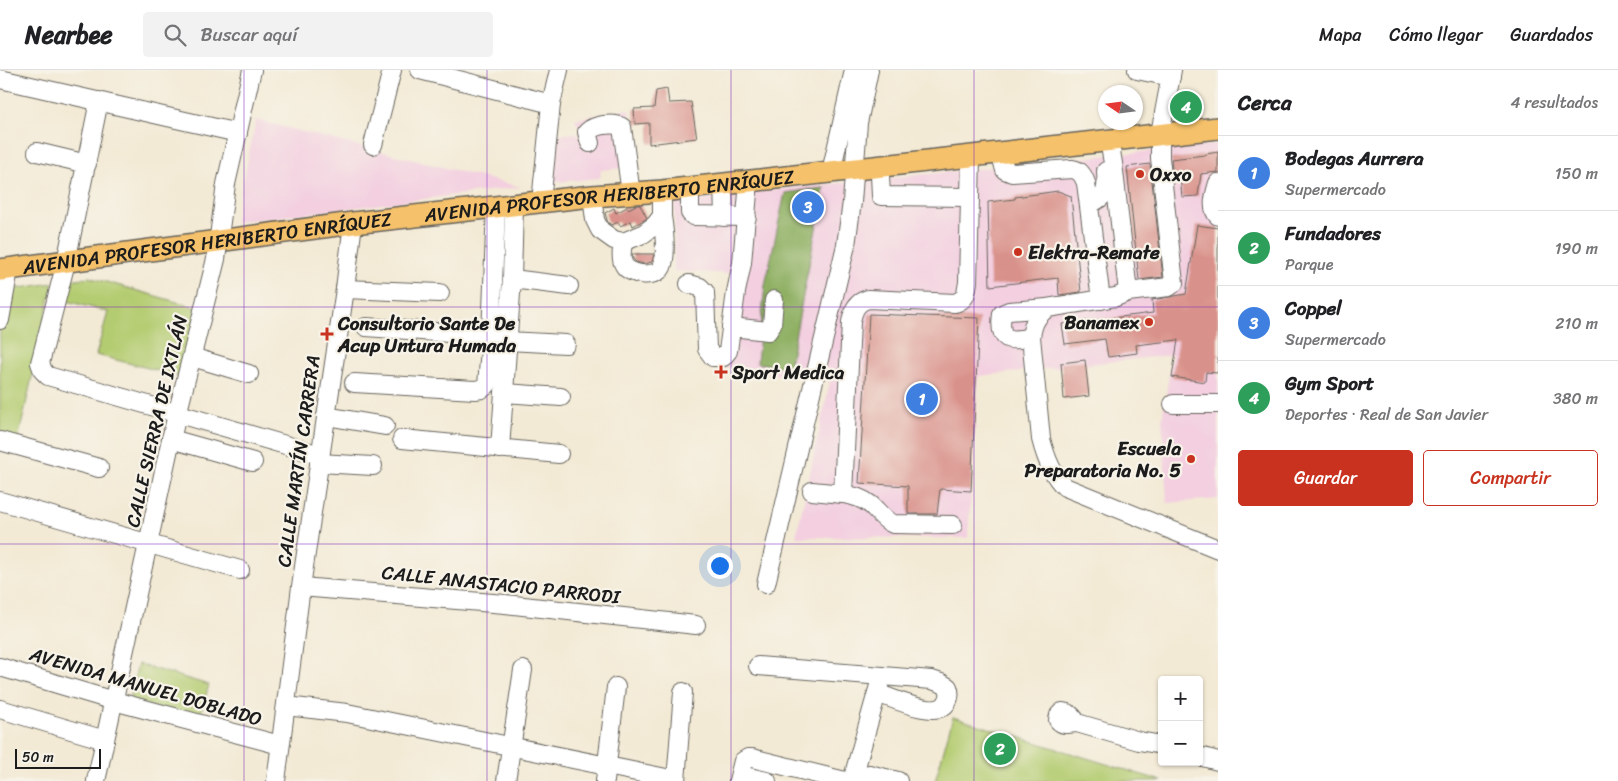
<!DOCTYPE html>
<html lang="es">
<head>
<meta charset="utf-8">
<style>
	:root { --surface:#fff; --page:#f2f2f2; --text:#202124; --muted:#757577; --line:#e0e0e0; --accent:#c8321e }
	body { margin:0; font-family:Sriracha,sans-serif; background:var(--page); color:var(--text) }
	.controls { position:absolute; right:15px; bottom:15px; display:grid; overflow:hidden; border-radius:5px; box-shadow:0 1px 4px #0004 }
	.controls button { width:45px; height:45px; display:grid; place-items:center; padding:0; border:0; border-bottom:1px solid var(--line); background:var(--surface); color:var(--text); font:25px sans-serif }
	.compass { position:absolute; left:1098px; top:15px; width:45px; height:45px; border-radius:50%; background:var(--surface); box-shadow:0 1px 4px #0004; rotate:283deg }
	.scale { position:absolute; left:15px; bottom:12px; width:86px; box-sizing:border-box; padding-left:5px; border:2px solid #1c1c1c; border-top:0; font-size:14px; line-height:18px; white-space:nowrap; color:#1c1c1c; -webkit-text-stroke:4px #f7f3e8; paint-order:stroke }
	.you { position:absolute; left:719px; top:495px; width:18px; height:18px; margin:-12px; border:4px solid #fff; border-radius:50%; background:#1a73e8; box-shadow:0 0 0 8px #1a73e833 }
	.badge { display:grid; place-items:center; width:32px; height:32px; border-radius:50%; background:var(--accent); color:#fff; font-size:16px; font-weight:700 }
	.pin { position:absolute; translate:-50% -50%; border:2px solid #fff; box-shadow:0 1px 5px #0006 }
	.list { margin:0; padding:0; list-style:none }
	h2 { display:flex; justify-content:space-between; align-items:center; height:65px; margin:0; padding:0 20px; font-size:21px }
	h2 small { font-size:16px; font-weight:400; color:var(--muted) }
	.list li { display:grid; grid-template-columns:32px 1fr auto; gap:15px; align-items:center; box-sizing:border-box; height:75px; padding:0 20px; border-top:1px solid var(--line) }
	.list b { display:block; font-size:19px; white-space:nowrap }
	.list p { margin:0; font-size:16px; white-space:nowrap; color:var(--muted) }
	.list em { font-size:16px; font-style:normal; color:var(--muted) }
	.actions { display:flex; gap:10px; padding:15px 20px }
	.actions a { flex:1; padding:11px 0; border:1px solid var(--accent); border-radius:5px; text-align:center; font-size:18px; color:var(--accent) }
	.actions .main { background:var(--accent); color:#fff }
	.icon { flex:none; width:28px; height:28px; fill:none; stroke:currentColor; stroke-width:2; stroke-linecap:round; stroke-linejoin:round }
	.map { position:relative; flex:none; width:1218px; height:711px; overflow:hidden }
	header { display:flex; align-items:center; gap:30px; box-sizing:border-box; height:70px; padding:0 25px; background:var(--surface); border-bottom:1px solid var(--line) }
	header strong { font-size:24px }
	nav { display:flex; gap:28px; margin-inline-start:auto; font-size:18px }
	.search { width:350px; height:45px; background:var(--page); display:flex; align-items:center; gap:12px; box-sizing:border-box; padding:0 18px; border-radius:5px; color:var(--muted); font-size:19px }
	main { display:flex }
	aside { flex:1; background:var(--surface) }
	.map>svg:first-child { display:block }
	.built { fill:#f3cfe0 }
	.green { fill:#b4cc71; stroke:#687446 }
	.forest { fill:#8fb063; stroke:#566640 }
	.building { fill:#d9928b }
	.lines { fill:none; stroke-linecap:round; stroke-linejoin:round }
	.minor-casing { stroke:#67645d; stroke-width:20 }
	.major-casing { stroke:#67645d; stroke-width:24 }
	.minor { stroke:#fff; stroke-width:18 }
	.major { stroke:#f5c16b; stroke-width:21 }
	.grid { fill:none; stroke:#7b2cbf; stroke-width:1; stroke-opacity:0.55 }
	.poi-dot { fill:#c8321e; stroke:#f7f3e8; stroke-width:2 }
	.labels { text-anchor:middle; stroke-width:4.5; stroke-linejoin:round; paint-order:stroke }
	.poi-label { font-size:19px; font-weight:bold; fill:#1c1c1c; stroke:#f7f3e8; text-anchor:start }
	.street-label { font-size:19px; fill:#1c1c1c; stroke:#f7f3e8 }
</style>
</head>
<body>
<header>
<strong>Nearbee</strong>
<div class="search"><svg class="icon" aria-label="search" viewBox="0 0 24 24"><circle cx="10" cy="10" r="6"/><path d="M15 15l6 6"/></svg>Buscar aquí</div>
<nav><a>Mapa</a><a>Cómo llegar</a><a>Guardados</a></nav>
</header>
<main>
<div class="map">
<svg width="1218" height="711" viewBox="0 0 1218 711">
	<rect width="100%" height="100%" fill="#f7f3e8"/>
	<filter id="ink" filterUnits="userSpaceOnUse"><feTurbulence type="fractalNoise" baseFrequency=".02" numOctaves="2"/><feDisplacementMap in="SourceGraphic" scale="10" xChannelSelector="R" yChannelSelector="G"/><feConvolveMatrix kernelMatrix="1 2 1 2 8 2 1 2 1" color-interpolation-filters="sRGB"/></filter>
	<filter id="wash" filterUnits="userSpaceOnUse"><feTurbulence type="fractalNoise" baseFrequency=".0096" numOctaves="4" result="noise"/><feDisplacementMap in="SourceGraphic" scale="20" xChannelSelector="R" yChannelSelector="G"/><feGaussianBlur stdDeviation="1.12" result="paint"/><feColorMatrix in="noise" values="0 0 0 0 0 0 0 0 0 0 0 0 0 0 0 0 0 1.4 0 .05"/><feComposite in="paint" operator="in"/></filter>
	<g filter="url(#wash)">
		<rect width="100%" height="100%" fill="#f3ead5"/>
		<g class="built">
			<polygon points="629,39 634,97 601,100 600,108 555,112 549,92 557,65 576,63 587,74 575,49"/>
			<polygon points="256,50 521,117 235,152"/>
			<polygon points="1218,74 1218,429 1167,433 1162,350 1172,285 979,306 968,468 796,467 830,312 724,297 736,204 674,201 675,130"/>
		</g>
		<g class="green">
			<polygon points="89,207 198,238 180,306 96,285 108,242 67,231 70,210"/>
			<polygon points="53,213 18,370 0,365 0,221"/>
			<polygon points="138,594 209,615 199,650 129,630"/>
			<polygon points="953,647 1162,711 935,711"/>
		</g>
		<polygon class="forest" points="824,118 789,298 757,293 765,215 785,123"/>
		<g id="blocks">
			<g class="building">
				<polygon points="667,19 669,33 691,32 697,68 649,74 649,53 635,54 634,39 654,38 656,21"/>
				<polygon points="1218,82 1218,102 1201,104 1198,126 1182,127 1180,106 1173,107 1171,89 1205,85 1206,84"/>
				<polygon points="1150,94 1163,207 1139,210 1127,97"/>
				<polygon points="1058,121 1071,126 1081,222 1059,225 1058,208 990,216 988,132 1015,129 1015,127"/>
				<polygon points="636,135 640,135 647,148 644,150 633,156 631,151 620,156 618,152 612,155 608,153 605,143 614,138 616,143 627,137 628,139"/>
				<polygon points="1197,155 1218,158 1218,303 1206,302 1205,312 1172,307 1178,270 1136,275 1137,283 1108,287 1105,269 1065,274 1062,254 1153,243 1152,230 1186,224"/>
				<polygon points="632,184 654,184 652,192 644,194 636,192 633,189"/>
				<polygon points="869,244 979,248 971,421 940,419 937,444 908,444 908,416 859,413"/>
				<polygon points="1085,290 1089,326 1064,329 1061,293"/>
			</g>
		</g>
	</g>
	<g filter="url(#ink)">
		<use href="#blocks" fill-opacity="0" stroke="#67645d" stroke-width="1"/>
		<g class="lines">
			<defs>
				<g id="minor">
					<polyline points="420,0 551,34"/>
					<polyline points="1137,0 1171,7"/>
					<polyline points="0,9 238,63"/>
					<polyline points="99,31 66,192 40,293 43,301 48,306 320,385"/>
					<polyline points="1109,70 1113,93 1128,222"/>
					<path d="M590,73L587,62C594,55 613,52 622,57L631,124"/>
					<polyline points="373,75 392,0"/>
					<polyline points="37,82 87,94"/>
					<path d="M1000,82L1005,100L1012,103L1072,99C1080,100 1083,105 1086,113L1101,230"/>
					<polyline points="878,96 880,105 881,126 970,127"/>
					<polyline points="831,102 854,0"/>
					<path d="M1218,113C1215,123 1210,138 1218,146"/>
					<polyline points="723,114 724,147"/>
					<polyline points="690,118 690,143 693,146 747,147"/>
					<polyline points="592,126 595,150 600,160 614,170 623,172 643,164 655,155 662,146 662,121"/>
					<polyline points="541,132 551,34 559,0"/>
					<path d="M1089,134C1108,127 1107,119 1106,101"/>
					<path d="M623,172C622,179 620,189 624,195C629,205 656,209 662,197C667,185 664,159 662,146"/>
					<polyline points="512,209 569,216"/>
					<polyline points="689,214 700,217 705,222 707,279 713,287 723,287 728,281 736,222 742,193 749,111"/>
					<polyline points="345,219 440,223"/>
					<path d="M1047,238C1036,247 1033,253 1031,267L1041,369C1045,385 1053,406 1065,417L1218,479"/>
					<polyline points="0,250 9,199"/>
					<polyline points="366,257 491,266"/>
					<polyline points="731,257 768,261 772,255 774,230"/>
					<path d="M1031,267C1008,272 998,271 1002,244L1009,241L1047,238L1116,227L1128,222L1169,217L1174,213L1160,88V64L1172,0"/>
					<polyline points="507,271 566,274"/>
					<polyline points="192,287 249,304"/>
					<polyline points="354,313 475,320 482,319 487,315 491,266 496,137"/>
					<polyline points="505,323 561,327"/>
					<polyline points="1173,334 1218,334"/>
					<polyline points="326,346 385,356"/>
					<polyline points="171,369 253,392"/>
					<polyline points="402,369 559,384"/>
					<polyline points="0,371 99,398"/>
					<polyline points="500,379 512,209 514,135"/>
					<polyline points="319,393 373,396"/>
					<path d="M812,421L843,424L851,252C853,241 856,232 868,229L955,233C967,229 966,223 968,212L971,86"/>
					<path d="M843,424C854,426 862,428 871,435C878,441 883,450 893,454L953,455"/>
					<polyline points="0,431 240,500"/>
					<polyline points="766,514 846,175 852,132 858,53 869,0"/>
					<polyline points="301,517 505,534 696,555"/>
					<path d="M758,596L932,610L941,613L948,617C950,622 950,627 947,632C938,650 892,628 877,623"/>
					<polyline points="0,597 114,631 280,675"/>
					<polyline points="286,636 347,643 676,710"/>
					<polyline points="0,639 105,670"/>
					<path d="M1077,653C1073,646 1070,643 1062,642L1059,645L1058,650C1063,656 1069,654 1077,653L1139,671L1162,675"/>
					<polyline points="1199,686 1218,691"/>
					<polyline points="740,705 767,711"/>
					<polyline points="96,711 171,369 216,189 226,114 252,0"/>
					<polyline points="276,711 301,517 345,219 353,153"/>
					<polyline points="506,711 523,600"/>
					<polyline points="605,711 616,617"/>
					<polyline points="676,711 683,622"/>
					<polyline points="738,711 743,691 748,688 752,688 845,711"/>
					<polyline points="852,711 880,612"/>
					<polyline points="868,711 869,704 898,711"/>
				</g>
				<g id="major">
					<path id="s1" d="M0,200L353,153L592,126L662,121L1218,58"/>
				</g>
			</defs>
			<use href="#minor" class="minor-casing"/>
			<use href="#major" class="major-casing"/>
			<use href="#minor" class="minor"/>
			<use href="#major" class="major"/>
		</g>
	</g>
	<path class="grid" d="M244,0V711M487,0V711M731,0V711M974,0V711M0,237H1218M0,474H1218"/>
	<g class="poi-dot">
		<circle cx="1140" cy="104" r="5"/>
		<circle cx="1018" cy="182" r="5"/>
		<circle cx="1149" cy="252" r="5"/>
		<path d="M324.5 256.5h5v5h5v5h-5v5h-5v-5h-5v-5h5z"/>
		<path d="M718.5 294.5h5v5h5v5h-5v5h-5v-5h-5v-5h5z"/>
		<circle cx="1191" cy="389" r="5"/>
	</g>
	<g class="labels">
		<g class="poi-label">
			<text x="1150" y="111">Oxxo</text>
			<text x="1028" y="189">Elektra-Remate</text>
			<text x="1139" y="259" text-anchor="end">Banamex</text>
			<text x="338" y="260">Consultorio Sante De<tspan x="338" dy="22">Acup Untura Humada</tspan></text>
			<text x="732" y="309">Sport Medica</text>
			<text x="1181" y="385" text-anchor="end">Escuela<tspan x="1181" dy="22">Preparatoria No. 5</tspan></text>
		</g>
		<g class="street-label">
			<text dy="7" stroke="none"><textPath href="#s1" startOffset="614">AVENIDA PROFESOR HERIBERTO ENRÍQUEZ</textPath></text>
			<text dy="7" stroke="none"><textPath href="#s1" startOffset="209">AVENIDA PROFESOR HERIBERTO ENRÍQUEZ</textPath></text>
			<text transform="translate(156 351) rotate(-77)" y="7">CALLE SIERRA DE IXTLÁN</text>
			<text transform="translate(298 391) rotate(-82)" y="7">CALLE MARTÍN CARRERA</text>
			<text transform="translate(501 514) rotate(6)" y="7">CALLE ANASTACIO PARRODI</text>
			<text transform="translate(146 616) rotate(16)" y="7">AVENIDA MANUEL DOBLADO</text>
		</g>
	</g>
</svg>
<div class="controls">
<button>+</button>
<button>−</button>
</div>
<svg class="compass" viewBox="-18 -18 36 36"><path d="M0-13l5 13h-10z" fill="#e53935"/><path d="M0 13l5-13h-10z" fill="#757577"/></svg>
<div class="scale">50 m</div>
<div class="you"></div>
<div class="pin badge" style="left:922px;top:329px;background:#3f7fe0">1</div>
<div class="pin badge" style="left:1000px;top:679px;background:#2e9e5b">2</div>
<div class="pin badge" style="left:808px;top:137px;background:#3f7fe0">3</div>
<div class="pin badge" style="left:1186px;top:37px;background:#2e9e5b">4</div>
</div>
<aside>
<h2>Cerca<small>4 resultados</small></h2>
<ul class="list">
<li><span class="badge" style="background:#3f7fe0">1</span><div><b>Bodegas Aurrera</b><p>Supermercado</p></div><em>150 m</em></li>
<li><span class="badge" style="background:#2e9e5b">2</span><div><b>Fundadores</b><p>Parque</p></div><em>190 m</em></li>
<li><span class="badge" style="background:#3f7fe0">3</span><div><b>Coppel</b><p>Supermercado</p></div><em>210 m</em></li>
<li><span class="badge" style="background:#2e9e5b">4</span><div><b>Gym Sport</b><p>Deportes · Real de San Javier</p></div><em>380 m</em></li>
</ul>
<div class="actions"><a class="main">Guardar</a><a>Compartir</a></div>
</aside>
</main>
</body>
</html>
